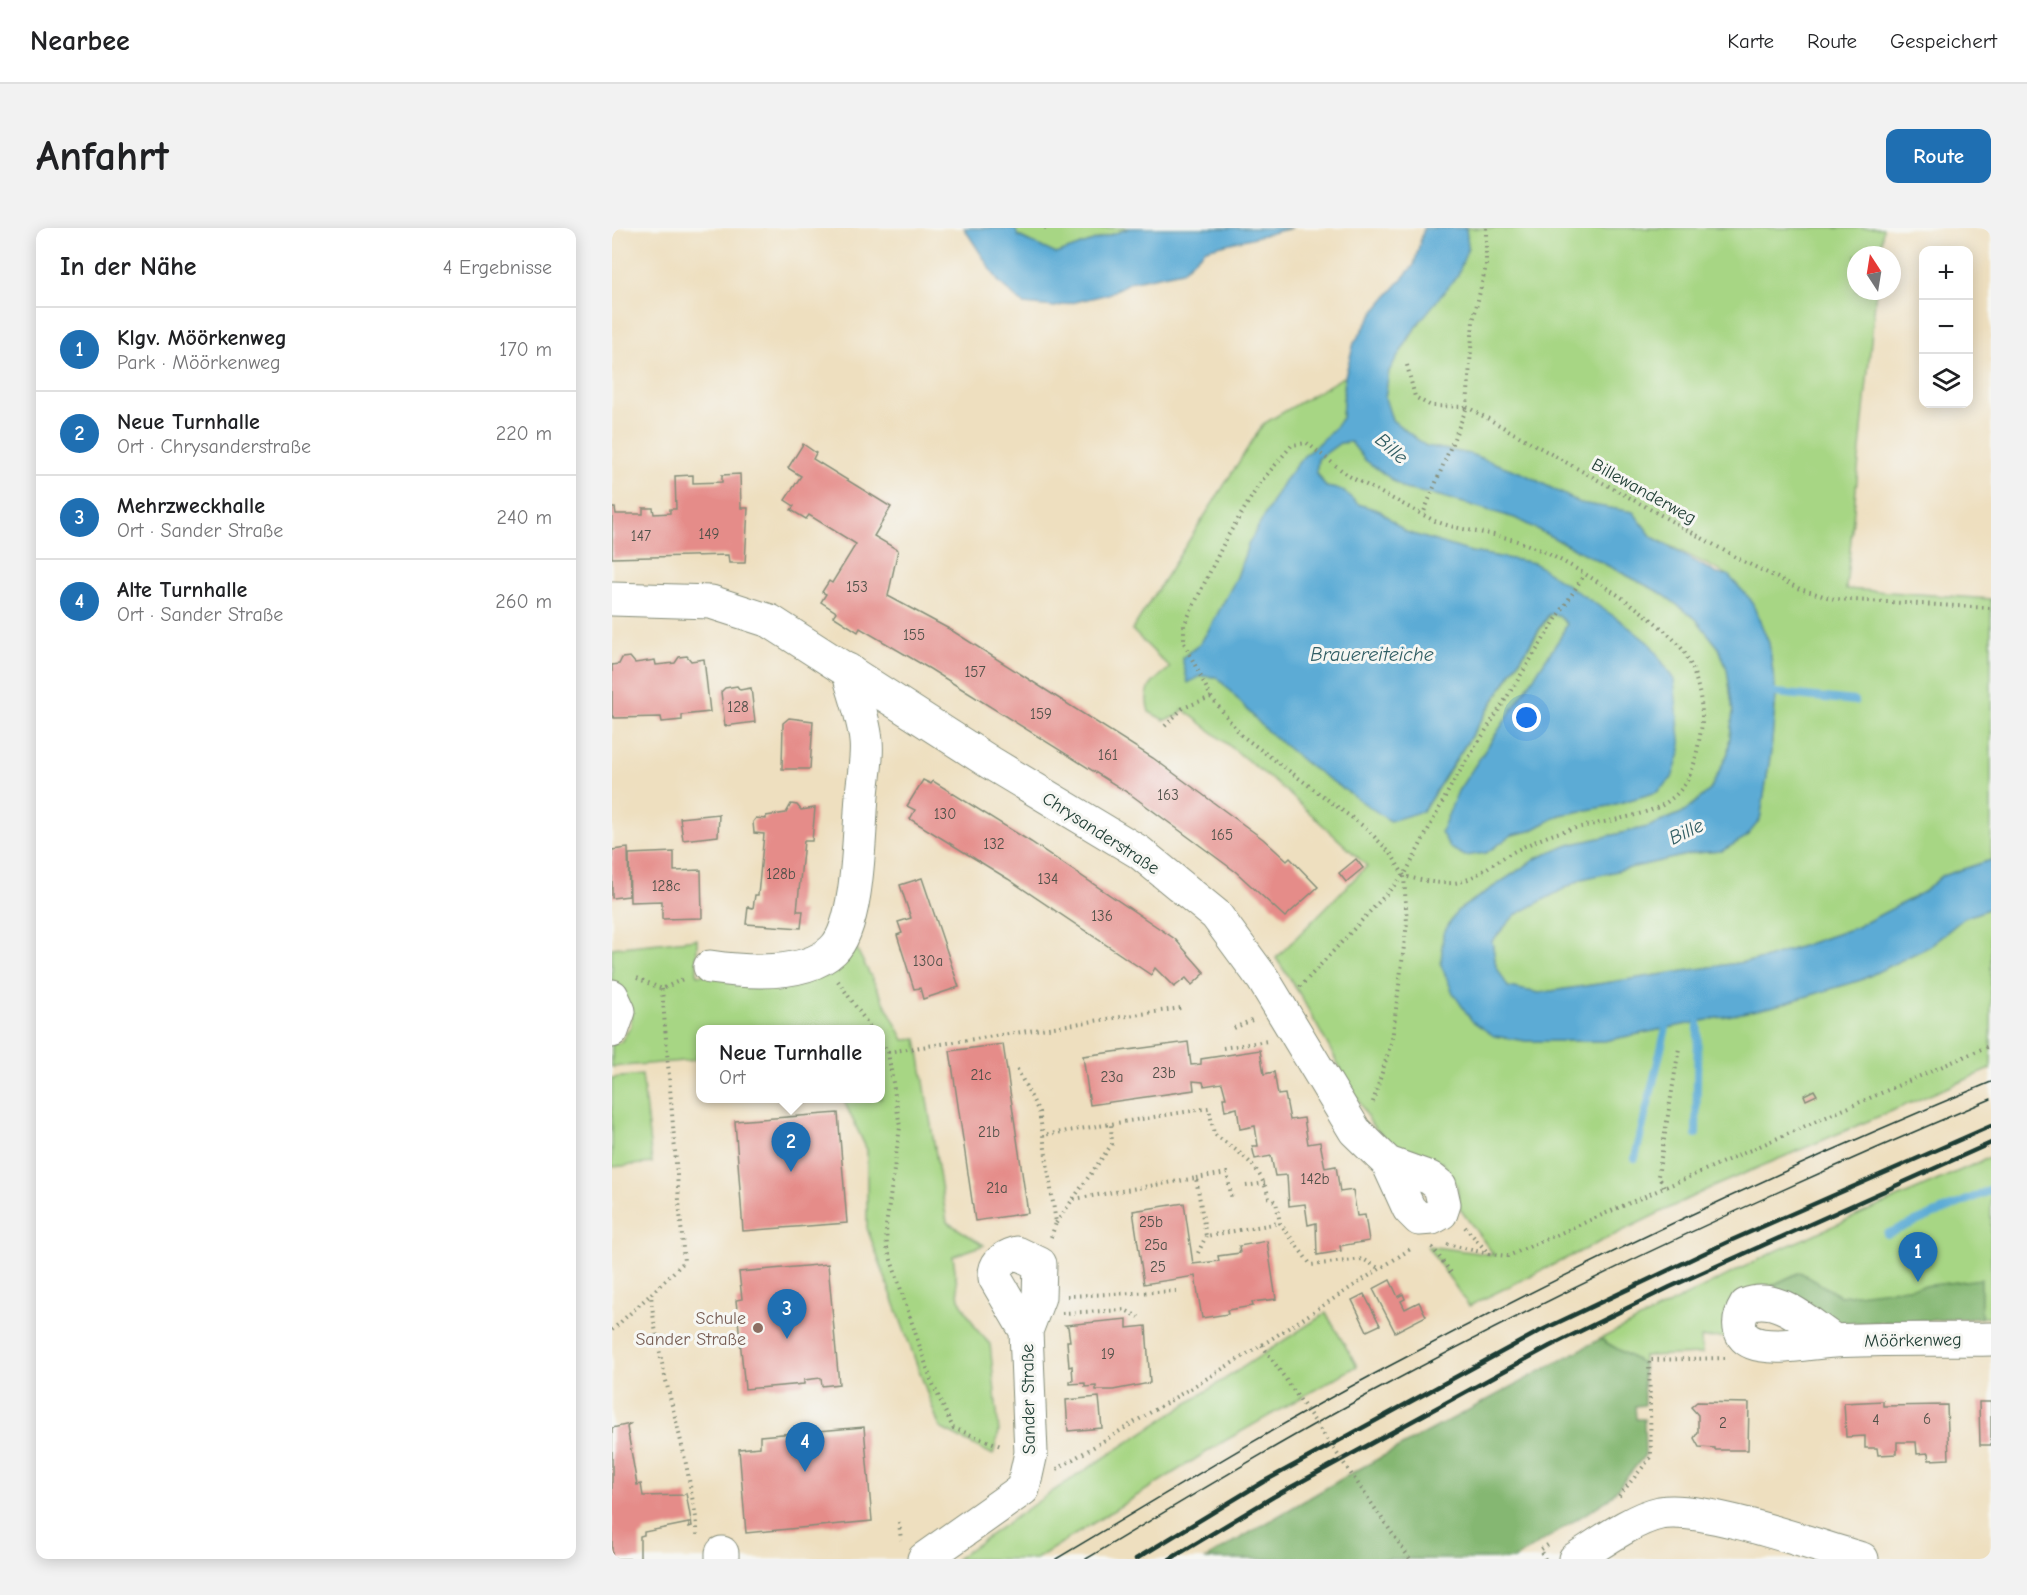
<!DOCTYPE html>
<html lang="de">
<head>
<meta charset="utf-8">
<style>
	:root { --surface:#fff; --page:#f2f2f2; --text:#202124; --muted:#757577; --line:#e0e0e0; --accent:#1f6fb2 }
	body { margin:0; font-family:"Comic Neue",sans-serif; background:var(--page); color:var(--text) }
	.controls { position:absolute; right:18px; top:18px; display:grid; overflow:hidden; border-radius:12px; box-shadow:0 3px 15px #0003 }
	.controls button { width:54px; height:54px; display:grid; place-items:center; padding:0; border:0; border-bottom:2px solid var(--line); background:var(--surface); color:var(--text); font:30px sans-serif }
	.compass { position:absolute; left:1235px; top:18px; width:54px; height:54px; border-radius:50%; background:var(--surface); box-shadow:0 3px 15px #0003; rotate:348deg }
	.you { position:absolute; left:915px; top:490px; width:21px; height:21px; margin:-15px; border:4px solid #fff; border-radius:50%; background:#1a73e8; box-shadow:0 0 0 9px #1a73e833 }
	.badge { display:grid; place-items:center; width:39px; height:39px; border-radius:50%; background:var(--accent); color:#fff; font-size:20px; font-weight:700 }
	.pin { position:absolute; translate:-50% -50px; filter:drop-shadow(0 2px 3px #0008) }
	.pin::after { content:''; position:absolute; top:32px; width:21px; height:18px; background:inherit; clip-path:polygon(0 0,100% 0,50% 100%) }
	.popup { position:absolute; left:84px; top:797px; width:189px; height:78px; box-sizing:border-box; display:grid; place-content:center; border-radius:12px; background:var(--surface); filter:drop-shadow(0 2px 4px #0005); font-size:20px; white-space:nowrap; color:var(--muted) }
	.popup b { font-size:22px; color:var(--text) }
	.popup::after { content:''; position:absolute; left:50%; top:100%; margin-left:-12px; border:12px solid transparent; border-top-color:var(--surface) }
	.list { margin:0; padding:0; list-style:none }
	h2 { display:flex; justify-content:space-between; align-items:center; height:78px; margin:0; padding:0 24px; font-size:26px }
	h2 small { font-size:20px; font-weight:400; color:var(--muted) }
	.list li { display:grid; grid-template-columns:39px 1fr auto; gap:18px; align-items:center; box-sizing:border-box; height:84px; padding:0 24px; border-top:2px solid var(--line) }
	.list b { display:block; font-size:22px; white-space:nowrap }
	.list p { margin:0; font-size:20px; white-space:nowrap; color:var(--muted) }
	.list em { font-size:20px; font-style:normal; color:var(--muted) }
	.icon { flex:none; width:33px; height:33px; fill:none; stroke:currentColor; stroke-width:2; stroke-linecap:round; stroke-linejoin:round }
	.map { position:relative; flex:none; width:1379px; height:1331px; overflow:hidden; border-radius:12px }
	header { display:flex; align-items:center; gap:36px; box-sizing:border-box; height:84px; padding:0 30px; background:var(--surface); border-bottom:2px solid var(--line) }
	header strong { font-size:28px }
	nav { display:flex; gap:33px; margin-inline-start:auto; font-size:21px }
	.intro { display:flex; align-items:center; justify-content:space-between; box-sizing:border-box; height:144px; padding:0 36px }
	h1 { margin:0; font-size:42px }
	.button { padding:15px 27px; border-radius:12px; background:var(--accent); color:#fff; font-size:21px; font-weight:700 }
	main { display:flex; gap:36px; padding:0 36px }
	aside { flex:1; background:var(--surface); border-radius:12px; box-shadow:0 3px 15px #0003 }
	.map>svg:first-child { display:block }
	.green { fill:#a7d684; stroke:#638a5c; stroke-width:1.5 }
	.forest { fill:#85b772; stroke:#527a53; stroke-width:1.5 }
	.water { fill:#5babd5; stroke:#3d7484; stroke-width:1.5 }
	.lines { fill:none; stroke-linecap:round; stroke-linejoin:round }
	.stream { stroke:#5babd5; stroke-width:8 }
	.building { fill:#e58c89 }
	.minor-casing { stroke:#868e7a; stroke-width:35 }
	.path { stroke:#868e7a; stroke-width:4; stroke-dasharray:1.5 4.5; stroke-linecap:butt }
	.minor { stroke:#fff; stroke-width:33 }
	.tram { stroke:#1f3d34; stroke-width:1.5 }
	.rail { stroke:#1f3d34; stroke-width:4.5 }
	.path-bridge { stroke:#868e7a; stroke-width:4; stroke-dasharray:1.5 4.5; stroke-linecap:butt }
	.education-dot { fill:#8d6e63; stroke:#f6f6f2; stroke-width:2 }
	.labels { text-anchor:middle; stroke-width:6; stroke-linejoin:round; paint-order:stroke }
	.number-label { font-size:15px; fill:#505149 }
	.street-label { font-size:18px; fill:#1f3d34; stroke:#f6f6f2 }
	.education-label { font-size:18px; fill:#785e54; stroke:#f6f6f2; text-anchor:end }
	.water-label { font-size:20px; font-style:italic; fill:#315e64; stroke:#f6f6f2 }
</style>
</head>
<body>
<header>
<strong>Nearbee</strong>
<nav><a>Karte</a><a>Route</a><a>Gespeichert</a></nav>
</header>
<div class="intro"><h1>Anfahrt</h1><a class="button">Route</a></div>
<main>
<aside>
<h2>In der Nähe<small>4 Ergebnisse</small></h2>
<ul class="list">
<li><span class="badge">1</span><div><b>Klgv. Möörkenweg</b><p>Park · Möörkenweg</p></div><em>170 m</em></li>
<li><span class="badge">2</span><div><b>Neue Turnhalle</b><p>Ort · Chrysanderstraße</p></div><em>220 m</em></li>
<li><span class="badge">3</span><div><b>Mehrzweckhalle</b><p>Ort · Sander Straße</p></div><em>240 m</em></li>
<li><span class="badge">4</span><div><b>Alte Turnhalle</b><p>Ort · Sander Straße</p></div><em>260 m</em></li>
</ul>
</aside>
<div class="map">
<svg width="1379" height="1331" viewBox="0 0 1379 1331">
	<rect width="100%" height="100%" fill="#f6f6f2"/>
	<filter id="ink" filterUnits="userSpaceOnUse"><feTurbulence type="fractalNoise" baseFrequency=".0167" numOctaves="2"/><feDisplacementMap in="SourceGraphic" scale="12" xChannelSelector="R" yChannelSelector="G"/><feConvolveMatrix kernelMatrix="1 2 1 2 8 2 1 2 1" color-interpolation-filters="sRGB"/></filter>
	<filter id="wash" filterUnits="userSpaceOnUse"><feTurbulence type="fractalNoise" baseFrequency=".008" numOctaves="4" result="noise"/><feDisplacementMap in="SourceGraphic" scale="24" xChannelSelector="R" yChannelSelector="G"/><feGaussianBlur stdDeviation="1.35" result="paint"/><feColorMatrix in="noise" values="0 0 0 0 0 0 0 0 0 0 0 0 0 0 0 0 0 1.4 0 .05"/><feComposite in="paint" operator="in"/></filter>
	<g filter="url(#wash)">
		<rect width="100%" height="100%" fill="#eedfbf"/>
		<g class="green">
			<polygon points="403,0 518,0 444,26 405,7"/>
			<polygon points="854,0 1271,0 1268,27 1244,27 1244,63 1264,63 1234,361 1379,371 1379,632 1330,648 1312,664 1245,699 1152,731 926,765 896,759 884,738 880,713 903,687 970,651 1083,625 1110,623 1134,609 1148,592 1159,523 1164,467 1157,415 1116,347 1040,309 1021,284 968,275 912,246 858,226 814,218 780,192 773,171 777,142 856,19"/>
			<path d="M733,148L730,190L721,202L691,229L672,253L636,317L625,349L599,398L588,416L570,430L589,448L605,449L654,502L695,536L774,590L811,583L938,386L947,387L955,396L948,410L846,563L874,625L900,607L918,603L948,587L997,578L1045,564L1039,417L1009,393L922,335L859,324L794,304L768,283L746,276L730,262L714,259L704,243L706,231L728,215L739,214L753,232L793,261L828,268L903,290L1049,365L1084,391L1107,420L1115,441L1121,484L1116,525L1098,562L1072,584L1036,599L957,617L925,630L845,683L883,808L914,813H992L1159,779L1249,752L1318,718L1352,690L1379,680V841L1098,960L857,1078L815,1018L882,1027L848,981L845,958L831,935L806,923L781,917L760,897L687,765L664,730L755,638L674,563L571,481L566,488L552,492L537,484C530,460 540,454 558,440L520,402L651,196Z"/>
			<polygon points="85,711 85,747 229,734 244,720 292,812 305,811 335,994 372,1017 341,1028 347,1071 365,1102 378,1116 387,1204 381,1227 328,1200 255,1000 255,922 231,871 269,870 269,802 89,802 89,814 83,832 0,839 0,816 9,814 19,798 19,784 0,753 0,720"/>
			<polygon points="30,847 40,935 0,939 0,850"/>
			<polygon points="1379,929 1379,1089 1222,1096 1188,1044 1159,1058 1145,1058 1116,1109 1089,1110 1090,1126 1031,1128 1031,1136 988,1111 1164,1023"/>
			<polygon points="714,1085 745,1138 609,1215 424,1331 344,1331 441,1263"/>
		</g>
		<g class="forest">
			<polygon points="1188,1044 1228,1068 1369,1051 1369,1090 1222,1096 1159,1058"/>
			<polygon points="988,1111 1031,1136 1032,1177 1023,1178 1024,1191 1032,1191 1033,1227 997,1271 902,1331 593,1331 738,1246"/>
		</g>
		<g class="water">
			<polygon points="352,0 403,0 406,8 444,26 518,0 680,0 594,21 570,43 518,54 496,66 443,79 411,76 387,54"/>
			<polygon points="812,0 854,0 856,19 846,47 805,97 777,143 773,170 780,192 814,218 858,226 912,246 968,275 1021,284 1040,309 1105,346 1116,347 1139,372 1157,415 1164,467 1159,523 1148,592 1134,609 1110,623 1083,625 970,651 903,687 880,713 884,738 896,759 927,765 1152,731 1245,699 1312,664 1330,648 1379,632 1379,680 1352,690 1318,718 1249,752 1159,779 992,813 914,813 882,808 860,793 841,765 829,737 831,706 845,683 925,630 957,617 1036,599 1072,584 1098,562 1116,525 1121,484 1115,441 1107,420 1084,391 1049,365 903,290 828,268 793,261 753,232 739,214 728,215 706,231 704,244 714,259 730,262 746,276 768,283 794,304 859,324 922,335 1009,393 1039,417 1062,452 1069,522 1060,550 1045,564 997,578 948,587 918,603 900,607 874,625 853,628 838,620 829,604 846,563 948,410 955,396 947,387 937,386 811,583 778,593 695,536 654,502 605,449 589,448 576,455 570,430 588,416 599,398 625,349 636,317 672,253 691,229 721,202 730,190 733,148 742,115 765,80 802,37"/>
		</g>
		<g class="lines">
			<g class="stream">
				<polyline points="1154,464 1243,473"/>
				<polyline points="1084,906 1086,795"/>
				<polyline points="1023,930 1054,800"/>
				<polyline points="1275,1006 1379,962"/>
			</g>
		</g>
		<g id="blocks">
			<g class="building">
				<polygon points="191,216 204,225 201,231 279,279 262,308 286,322 276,368 339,402 541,530 651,611 675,633 678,630 706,659 673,689 624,644 518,566 318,441 248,400 246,404 221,388 224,384 209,374 214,366 210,364 217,353 220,355 244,316 197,287 194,291 179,282 182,278 173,272 189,248 176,240"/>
				<polygon points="128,246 129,280 136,280 133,335 117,335 116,327 0,330 0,280 3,280 4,286 31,286 31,280 41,280 42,286 58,285 58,281 64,281 63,248 81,247 81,255 110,254 110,247"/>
				<polygon points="75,428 79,433 92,431 98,484 70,487 70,492 50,494 49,489 2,490 0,487 0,437 7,436 10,430 18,429 23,435 43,432 44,437 63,435 67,429"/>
				<polygon points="125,458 128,462 139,460 143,494 113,498 109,464 113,460"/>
				<polygon points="177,490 201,493 198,541 170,541 171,495"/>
				<polygon points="311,552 319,556 321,553 419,614 563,711 593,745 580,757 574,750 562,759 543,740 539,747 396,651 298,591 303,582 295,578"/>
				<polygon points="179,576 185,577 189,582 203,580 200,613 192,613 185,683 191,683 189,700 134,696 136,679 141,680 143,667 146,667 152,606 142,605 141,594 144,590 154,591 154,588 174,585"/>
				<polygon points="107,586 106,608 71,612 68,590"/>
				<polygon points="16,620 17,668 0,670 0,622"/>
				<polygon points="62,624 62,643 89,642 90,690 50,691 50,673 18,674 17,626"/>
				<polygon points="744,631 751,640 734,654 727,645"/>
				<polygon points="310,650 347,759 311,771 308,760 302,761 285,707 290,705 286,694 299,690 288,657"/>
				<polygon points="576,814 579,837 589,836 589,831 648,822 652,846 662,844 666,867 673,866 678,892 692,890 696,916 708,914 713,940 724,938 728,964 741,962 745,988 753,987 757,1013 728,1018 729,1023 705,1027 704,995 696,997 693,976 677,978 675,947 663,948 659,928 643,931 640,918 646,918 643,898 628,901 625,880 613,883 611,870 614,870 610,855 592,858 591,854 581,853 582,862 478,877 471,828"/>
				<polygon points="391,816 416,985 363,993 338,823"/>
				<polygon points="1202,862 1205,867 1194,872 1192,867"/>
				<polygon points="226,885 235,995 131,1003 123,893"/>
				<polygon points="572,975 581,1036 607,1033 606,1028 628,1025 627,1018 655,1013 664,1071 640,1074 641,1078 615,1082 616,1086 590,1090 583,1048 532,1056 521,983"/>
				<polygon points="216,1036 227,1156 210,1158 209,1150 192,1152 192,1156 133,1161 124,1072 130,1071 127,1044"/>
				<polygon points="778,1052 786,1069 791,1066 793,1071 789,1073 793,1081 807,1074 814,1088 783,1104 761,1061"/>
				<polygon points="752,1066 768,1097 755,1103 740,1072"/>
				<polygon points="515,1091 515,1100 534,1098 538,1155 501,1162 484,1162 484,1158 473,1159 473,1155 458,1156 458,1153 461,1153 460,1138 457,1139 455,1113 458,1113 456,1099 453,1097"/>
				<polygon points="487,1169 490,1200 456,1203 454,1172"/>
				<polygon points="1271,1173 1271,1178 1335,1177 1337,1231 1317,1232 1316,1225 1305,1226 1304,1214 1285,1214 1285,1226 1266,1227 1265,1220 1253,1220 1253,1208 1234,1209 1232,1175"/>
				<polygon points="1085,1174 1137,1175 1136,1222 1103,1222 1103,1220 1087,1219 1082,1210 1086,1204 1086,1187 1079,1179"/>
				<polygon points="1367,1174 1379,1174 1379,1217 1368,1217"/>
				<polygon points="18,1196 15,1199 25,1257 29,1256 31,1268 71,1267 74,1265 80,1298 77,1299 77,1295 32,1304 32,1307 28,1308 28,1331 0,1331 0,1200"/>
				<polygon points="252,1199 260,1293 134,1305 127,1221 148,1219 148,1208"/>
			</g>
		</g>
	</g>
	<g filter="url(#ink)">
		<use href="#blocks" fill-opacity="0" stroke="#868e7a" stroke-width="1.5"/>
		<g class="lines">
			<defs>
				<g id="minor">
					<polyline points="0,371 99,374 158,393 379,535 527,624 604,687 651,751 743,903 776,935 818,950 828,958 832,976 829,985 820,990 807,991 797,981 776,935"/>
					<path d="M98,739C132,744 193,749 221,722C247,698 247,604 250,568C251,550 256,530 254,513C252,490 242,465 236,442"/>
					<polyline points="0,768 7,783 0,803"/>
					<path d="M1223,1113C1197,1097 1167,1064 1134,1077C1123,1095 1125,1113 1150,1117C1173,1121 1200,1114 1223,1113C1275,1110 1327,1112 1379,1111"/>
					<polyline points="110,1325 110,1331"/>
					<path d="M312,1331L411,1261L419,1225L414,1103L427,1069L428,1036L405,1025C391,1029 382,1035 383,1050L414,1103"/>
					<path d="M963,1331C987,1316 1020,1291 1048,1285C1091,1277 1204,1318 1250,1331"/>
				</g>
			</defs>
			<use href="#minor" class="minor-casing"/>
			<g class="path">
				<polyline points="434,0 435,3"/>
				<polyline points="874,0 874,38 861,93 855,179 1131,333 1188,361 1222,371 1379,380"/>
				<polyline points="795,137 803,169 819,178 855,179 811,286"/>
				<path d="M695,215L737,248L823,293C851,304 882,304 911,315C950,328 1054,392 1074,427C1085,447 1093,480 1089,502C1083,535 1081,557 1052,576C1030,590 971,596 942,606C925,612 905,621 889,631C873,640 861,653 841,655C824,656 808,652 792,648L780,627L755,601L629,507L599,469L572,415V397L614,311L648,255L680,217Z"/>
				<polyline points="553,498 571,480 599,469"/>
				<polyline points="25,750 50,761 73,750"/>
				<polyline points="226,753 260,802"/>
				<polyline points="688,759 791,648"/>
				<path d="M50,761L72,1034L39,1066C44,1131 67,1193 78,1257C80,1273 86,1291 85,1307"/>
				<polyline points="622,800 640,792"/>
				<polyline points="269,814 276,824 288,899 274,998 275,1020 319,1152 341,1200 389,1218"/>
				<polyline points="611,820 655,813"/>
				<polyline points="276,824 569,780"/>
				<polyline points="405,841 427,884 431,907"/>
				<polyline points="761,874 780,812 795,695 792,648 840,556 972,347"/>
				<polyline points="584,950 615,945 620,972"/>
				<polyline points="634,958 653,955"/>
				<polyline points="1052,958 1046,948 1067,820"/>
				<polyline points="462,971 584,950 594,1008 667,995"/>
				<polyline points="444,995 500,916 499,896"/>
				<polyline points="853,999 877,1026 896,1028 1379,817"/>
				<path d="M439,1009L444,995L431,907L597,880L602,906C629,926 648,936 657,970L664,974L668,995L699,1037L751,1031L768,1041"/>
				<polyline points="835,1016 877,1026"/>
				<polyline points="820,1019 841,1047"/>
				<polyline points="586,1025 594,1008"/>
				<polyline points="455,1068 565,1063"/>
				<polyline points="450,1085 513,1082 527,1089"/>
				<polyline points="0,1102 38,1067"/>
				<polyline points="445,1241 650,1117 800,1020"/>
				<polyline points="1007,1268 1039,1229 1037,1132 1113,1130"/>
				<polyline points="287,1294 289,1312"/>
				<polyline points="933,1331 928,1322 937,1316"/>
			</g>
			<use href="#minor" class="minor"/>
			<g class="tram">
				<path d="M444,1331C550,1268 655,1203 764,1145C964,1038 1169,941 1379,854"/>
				<path d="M474,1331C573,1272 672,1211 774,1157C970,1051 1173,958 1379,871"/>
			</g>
			<g class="rail">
				<polyline points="524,1331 651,1254 928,1103 1120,1012 1379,898"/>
				<polyline points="558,1331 661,1269 938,1118 1058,1059 1379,915"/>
			</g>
			<polyline class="path-bridge" points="650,1117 798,1331"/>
		</g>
	</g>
	<circle class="education-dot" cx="146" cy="1100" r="6"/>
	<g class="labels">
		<g class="number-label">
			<text x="97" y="311">149</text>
			<text x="29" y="313">147</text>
			<text x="245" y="364">153</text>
			<text x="302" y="412">155</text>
			<text x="363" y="449">157</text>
			<text x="126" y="484">128</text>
			<text x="429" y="491">159</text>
			<text x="496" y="532">161</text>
			<text x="556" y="572">163</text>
			<text x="333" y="591">130</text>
			<text x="610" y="612">165</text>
			<text x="382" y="621">132</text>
			<text x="169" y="651">128b</text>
			<text x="436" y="656">134</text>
			<text x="54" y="663">128c</text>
			<text x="490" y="693">136</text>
			<text x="316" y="738">130a</text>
			<text x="552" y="850">23b</text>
			<text x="369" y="852">21c</text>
			<text x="500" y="854">23a</text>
			<text x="377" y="909">21b</text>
			<text x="703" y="956">142b</text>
			<text x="385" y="965">21a</text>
			<text x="539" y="999">25b</text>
			<text x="544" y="1022">25a</text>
			<text x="546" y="1044">25</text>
			<text x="496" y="1131">19</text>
			<text x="1315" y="1196">6</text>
			<text x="1264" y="1197">4</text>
			<text x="1111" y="1200">2</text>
		</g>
		<g class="street-label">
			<text transform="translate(1032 263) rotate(29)" y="6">Billewanderweg</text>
			<text transform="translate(489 605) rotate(33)" y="6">Chrysanderstraße</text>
			<text transform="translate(1301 1112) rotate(-1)" y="6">Möörkenweg</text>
			<text transform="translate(416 1171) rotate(-91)" y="6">Sander Straße</text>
		</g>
		<g class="education-label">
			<text x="134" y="1096">Schule<tspan x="134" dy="21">Sander Straße</tspan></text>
		</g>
		<g class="water-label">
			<text transform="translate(780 220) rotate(41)" y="7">Bille</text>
			<text x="760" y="433">Brauereiteiche</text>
			<text transform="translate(1074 603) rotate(-25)" y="7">Bille</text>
		</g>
	</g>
</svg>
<div class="controls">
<button>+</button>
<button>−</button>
<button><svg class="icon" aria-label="layers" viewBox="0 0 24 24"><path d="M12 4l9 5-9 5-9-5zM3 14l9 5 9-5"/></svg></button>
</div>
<svg class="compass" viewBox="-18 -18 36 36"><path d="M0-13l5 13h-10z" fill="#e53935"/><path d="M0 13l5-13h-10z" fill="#757577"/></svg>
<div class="you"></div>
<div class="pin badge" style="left:1306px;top:1054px">1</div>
<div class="pin badge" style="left:179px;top:944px">2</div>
<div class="popup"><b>Neue Turnhalle</b>Ort</div>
<div class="pin badge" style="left:175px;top:1111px">3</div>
<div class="pin badge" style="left:193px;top:1244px">4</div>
</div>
</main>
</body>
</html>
